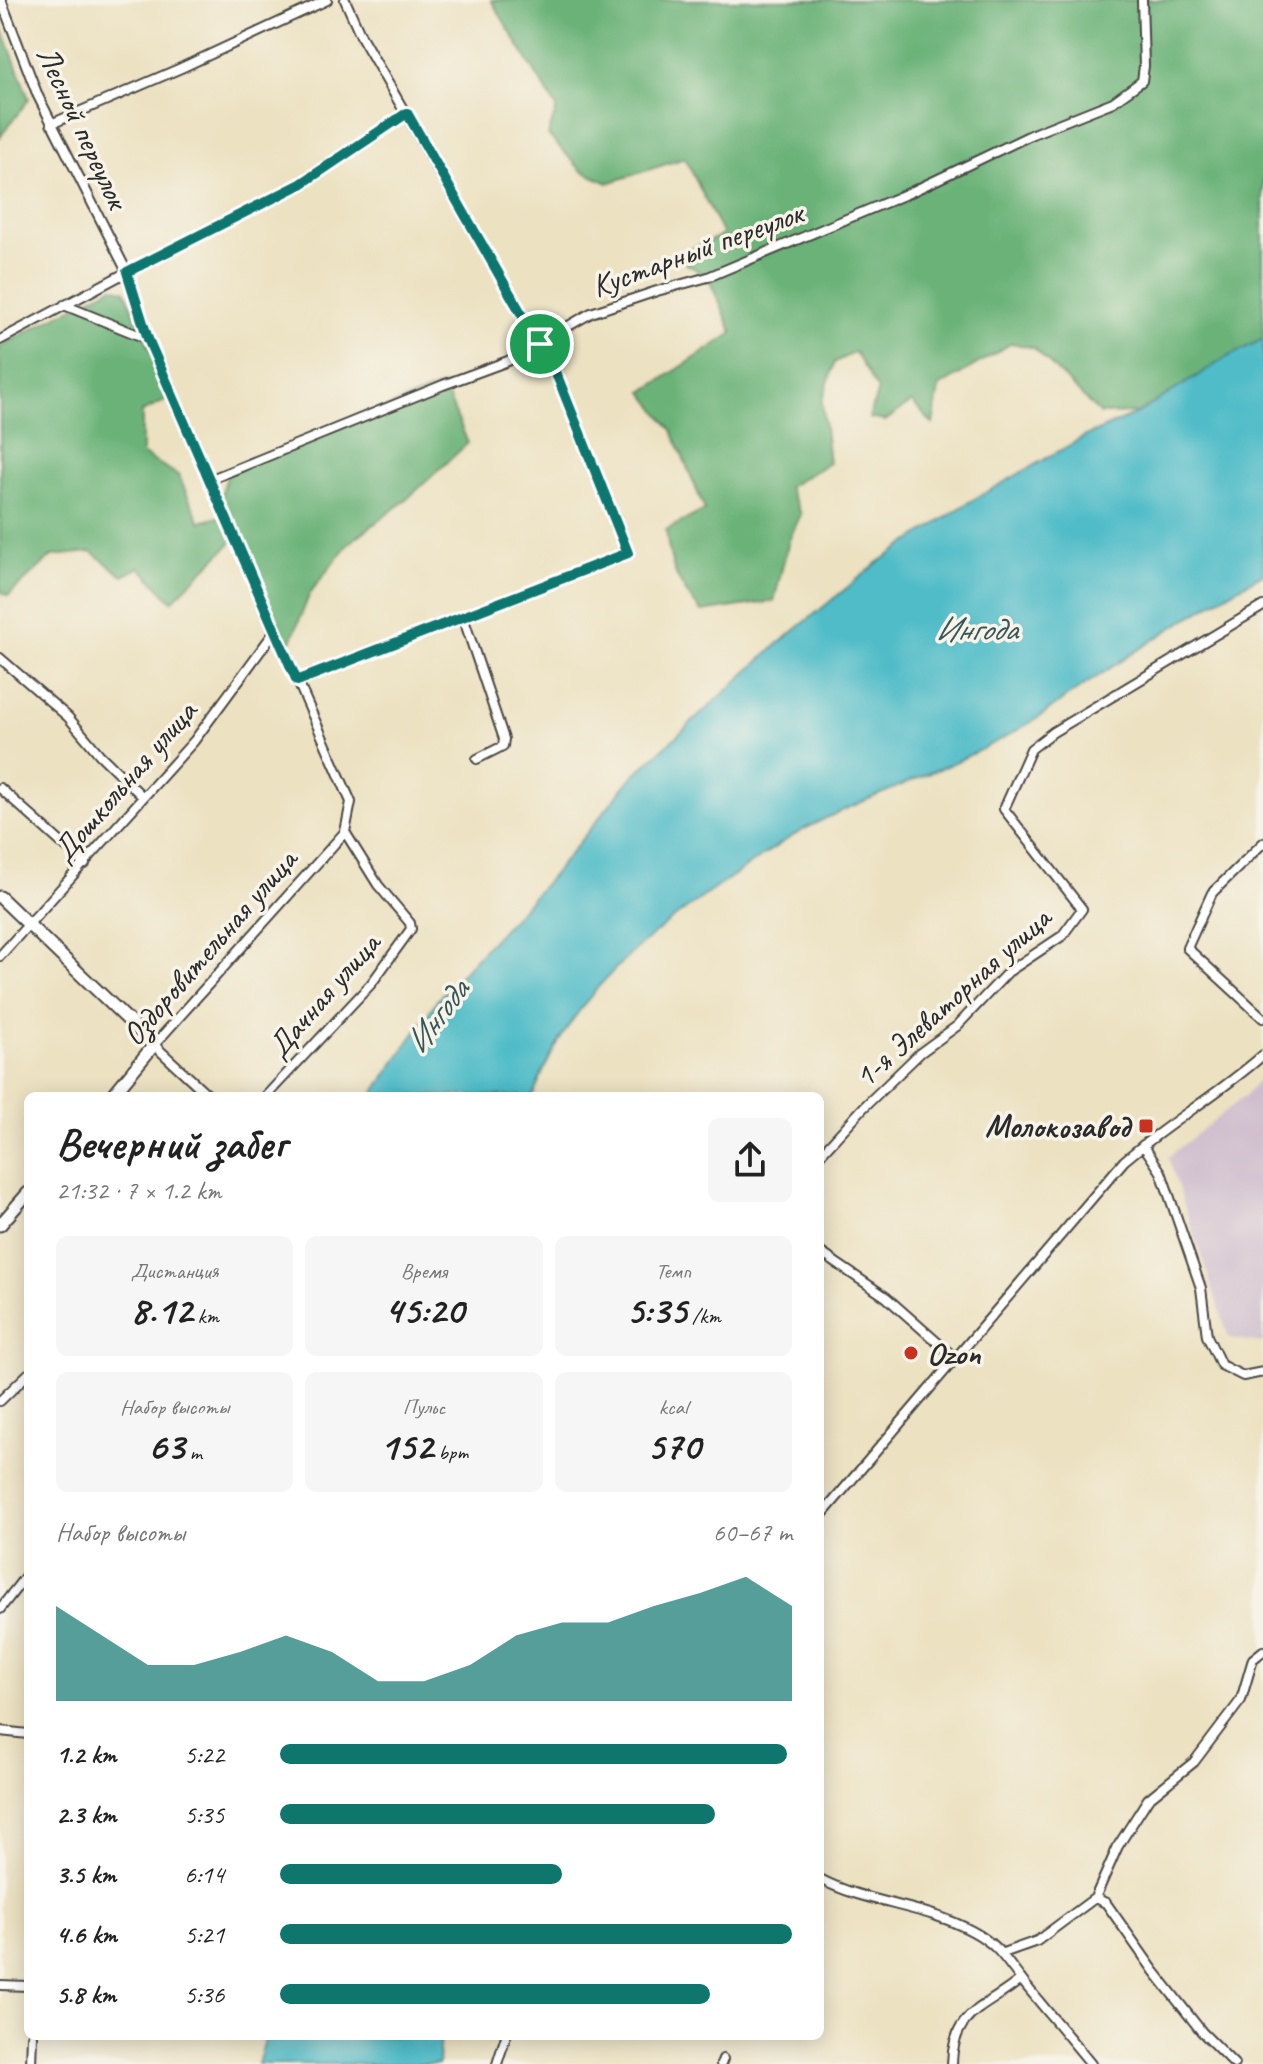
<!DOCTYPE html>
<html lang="ru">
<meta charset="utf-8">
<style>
:root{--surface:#fff;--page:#f6f6f6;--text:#222;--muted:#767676;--accent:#0f766e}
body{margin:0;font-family:Caveat,sans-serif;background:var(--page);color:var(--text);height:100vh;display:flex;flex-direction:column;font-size:30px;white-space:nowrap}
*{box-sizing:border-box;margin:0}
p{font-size:26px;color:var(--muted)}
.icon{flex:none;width:44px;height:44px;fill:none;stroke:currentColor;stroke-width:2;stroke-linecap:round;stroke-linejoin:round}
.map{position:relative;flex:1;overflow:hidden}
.drawer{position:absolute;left:24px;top:1092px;width:800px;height:948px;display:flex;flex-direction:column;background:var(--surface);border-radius:12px;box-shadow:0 4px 20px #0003}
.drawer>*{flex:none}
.pin{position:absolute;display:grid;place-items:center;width:68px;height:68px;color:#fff;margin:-34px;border:4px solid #fff;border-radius:50%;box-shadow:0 2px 8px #0007}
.round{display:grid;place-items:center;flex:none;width:84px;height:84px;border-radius:12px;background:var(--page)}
.overview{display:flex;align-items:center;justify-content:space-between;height:136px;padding:0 32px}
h1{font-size:44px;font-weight:600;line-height:60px}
.metrics{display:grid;grid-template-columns:repeat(3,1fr);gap:12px;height:136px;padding:8px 32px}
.metrics div{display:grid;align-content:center;border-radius:12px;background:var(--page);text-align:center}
.metrics b{font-size:40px;font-weight:600}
.metrics small{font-size:22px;font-weight:400}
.metrics p{font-size:22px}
.chart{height:224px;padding:16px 32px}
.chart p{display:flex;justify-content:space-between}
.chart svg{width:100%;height:144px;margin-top:8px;fill:var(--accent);opacity:.7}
ul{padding:0 32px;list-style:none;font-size:26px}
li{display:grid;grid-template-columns:128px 96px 1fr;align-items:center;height:60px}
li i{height:20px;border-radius:10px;background:var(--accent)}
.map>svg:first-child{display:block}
.industrial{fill:#cfbdce}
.forest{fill:#6bb278;stroke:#4b6e52;stroke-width:2}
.water{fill:#4fbcc8;stroke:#3d747a;stroke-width:2}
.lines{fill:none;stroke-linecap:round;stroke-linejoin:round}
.street-casing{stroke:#484642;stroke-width:12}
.secondary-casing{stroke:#484642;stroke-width:15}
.street{stroke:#fff;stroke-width:8}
.secondary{stroke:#fff;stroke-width:11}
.route-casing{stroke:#fff;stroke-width:16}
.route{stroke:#0f766e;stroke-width:10}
.poi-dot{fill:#c8321e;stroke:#f7f3e8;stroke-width:3}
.labels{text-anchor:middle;stroke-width:7;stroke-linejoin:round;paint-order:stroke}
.street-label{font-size:32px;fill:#2b2b2b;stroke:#f7f3e8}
.poi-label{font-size:32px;font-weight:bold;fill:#2b2b2b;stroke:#f7f3e8;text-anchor:end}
.water-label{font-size:34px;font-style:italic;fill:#36565a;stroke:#f7f3e8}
</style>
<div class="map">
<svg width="1263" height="2064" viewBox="0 0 1263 2064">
<rect width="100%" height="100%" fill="#f7f3e8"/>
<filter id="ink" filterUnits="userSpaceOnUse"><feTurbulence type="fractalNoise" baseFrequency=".0125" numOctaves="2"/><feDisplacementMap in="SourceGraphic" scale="16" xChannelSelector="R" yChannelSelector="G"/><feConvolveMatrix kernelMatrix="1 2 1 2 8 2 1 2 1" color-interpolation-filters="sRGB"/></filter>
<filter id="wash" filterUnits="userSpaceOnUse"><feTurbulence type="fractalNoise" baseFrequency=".006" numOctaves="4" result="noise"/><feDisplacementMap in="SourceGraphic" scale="32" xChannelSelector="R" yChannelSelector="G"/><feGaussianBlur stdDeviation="1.8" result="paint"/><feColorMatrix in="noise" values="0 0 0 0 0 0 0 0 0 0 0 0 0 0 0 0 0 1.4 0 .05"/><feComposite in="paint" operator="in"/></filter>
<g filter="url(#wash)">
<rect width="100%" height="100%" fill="#ece1c1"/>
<path class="industrial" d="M1263 1074V1343L1229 1338 1168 1157 1246 1095Z"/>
<path class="forest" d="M491 0H1263V339L1229 356 1138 413 1100 414 1034 348 1012 343 939 387 933 424 912 402 885 421 869 418 878 390 855 352 835 362 822 401 829 463 788 487 801 514 789 540 774 601 702 612C677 584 670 567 666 530L705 510 672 430 643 392 733 333 708 277 674 256 723 235 685 158 608 183 582 171 548 135 557 108Z
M0 22 29 99 0 137Z
M112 287 125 290 171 398 142 412V454L178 475 200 522 222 516 233 541 172 601 140 567 123 576 92 552 52 556 8 596 0 591V346Z
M443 385 468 443 406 500 349 543 310 593 286 654 219 502 228 473Z"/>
<path class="water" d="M1263 339V574C1202 607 1141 648 1083 686 1064 698 1047 713 1028 724 962 764 889 788 820 821 789 836 761 857 733 876 645 936 571 993 533 1096H372L438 999 552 876 633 776 778 644 876 564 969 502 1086 436 1138 413 1229 356Z
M266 2036H440L438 2064H258Z"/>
</g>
<g filter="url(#ink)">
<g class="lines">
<g class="street-casing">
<path id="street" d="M1 0 38 96 127 272 148 339 171 394 351 802 345 832 378 885 410 923 411 929 371 984 266 1096
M51 124 181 68 327 0
M64 305 148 339
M0 340 127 272 301 184 407 113
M209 480 443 385 508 361 591 313 657 291 708 277 911 192 1035 133 1113 102 1142 81 1144 66 1142 0
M463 617 504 739 503 746 477 759
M0 658 68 717 100 755 143 797
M297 681 628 553 558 378 362 38 345 0
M0 788 85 864
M1263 843 1212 893 1187 948 1263 1018
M0 956 194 741 275 631
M209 1096 154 1045 345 832
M1143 1145 1161 1172 1201 1288 1207 1336 1221 1365 1243 1376 1263 1372
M820 1155 864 1107 920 1053 957 1026 1008 972 1062 936 1082 909 1004 809 1031 749 1053 732 1263 606
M820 1252 886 1297 955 1358
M0 1401 28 1374
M820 1517 1124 1161C1168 1123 1219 1094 1263 1055
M0 1609 28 1573
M0 1731 28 1734
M820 1879C867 1904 925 1905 972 1931 1000 1946 1005 1960 1024 1983 1046 2010 1069 2037 1091 2064
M1095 1898 1118 1846 1148 1799 1194 1762 1241 1700 1253 1659 1263 1651
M1003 1953 1037 1941 1095 1898 1106 1903 1154 1971 1202 2032 1234 2064
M0 1985 28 1986
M31 2064 32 2036
M497 2064 506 2036
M721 2064 723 2059
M952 2064C953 2010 986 2009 1021 1979"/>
</g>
<g class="secondary-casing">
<path id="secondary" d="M0 897 154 1045 112 1096
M0 1225 28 1193"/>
</g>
<use href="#street" class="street"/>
<use href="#secondary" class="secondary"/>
</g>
</g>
<g class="lines" filter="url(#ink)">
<g class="route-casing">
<path id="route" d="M407 113 558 378 628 553 297 681 148 339 127 272 301 184Z"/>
</g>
<use href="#route" class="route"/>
</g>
<g class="poi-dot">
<rect x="1138" y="1118" width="16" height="16" rx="4"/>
<circle cx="911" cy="1353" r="8"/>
</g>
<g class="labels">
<g class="street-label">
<text transform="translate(83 127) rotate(65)" y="11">Лесной переулок</text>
<text transform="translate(697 249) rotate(-20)" y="11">Кустарный переулок</text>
<text transform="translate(124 781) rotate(-49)" y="11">Дошкольная улица</text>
<text transform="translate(209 947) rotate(-49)" y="11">Оздоровительная улица</text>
<text transform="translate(323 995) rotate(-49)" y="11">Дачная улица</text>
<text transform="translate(952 997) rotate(-42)" y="11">1-я Элеваторная улица</text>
</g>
<g class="poi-label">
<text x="1130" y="1137">Молокозавод</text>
<text x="927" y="1364" text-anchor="start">Ozon</text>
</g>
<g class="water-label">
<text x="976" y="640">Ингода</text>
<text transform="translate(436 1016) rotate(-53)" y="12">Ингода</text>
</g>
</g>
</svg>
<div class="pin" style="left:540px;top:344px;background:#1e9e55"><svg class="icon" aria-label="arrive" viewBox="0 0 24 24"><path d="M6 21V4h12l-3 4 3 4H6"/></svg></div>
<section class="drawer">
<div class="overview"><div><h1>Вечерний забег</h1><p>21:32 · 7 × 1.2 km</p></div><a class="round"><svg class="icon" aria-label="share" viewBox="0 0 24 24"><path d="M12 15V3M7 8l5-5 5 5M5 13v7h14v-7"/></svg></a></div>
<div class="metrics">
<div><p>Дистанция</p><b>8.12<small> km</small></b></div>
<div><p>Время</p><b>45:20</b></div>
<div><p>Темп</p><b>5:35<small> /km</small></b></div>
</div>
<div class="metrics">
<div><p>Набор высоты</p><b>63<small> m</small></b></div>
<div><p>Пульс</p><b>152<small> bpm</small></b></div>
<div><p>kcal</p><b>570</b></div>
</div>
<div class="chart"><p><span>Набор высоты</span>60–67 m</p>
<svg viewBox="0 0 160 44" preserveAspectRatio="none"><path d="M0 44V15L10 24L20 33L30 33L40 29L50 24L60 29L70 38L80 38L90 33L100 24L110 20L120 20L130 15L140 11L150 6L160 15V44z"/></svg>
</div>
<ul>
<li><b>1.2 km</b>5:22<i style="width:99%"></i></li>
<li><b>2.3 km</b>5:35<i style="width:85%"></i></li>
<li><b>3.5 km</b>6:14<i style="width:55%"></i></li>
<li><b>4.6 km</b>5:21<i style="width:100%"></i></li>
<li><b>5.8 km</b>5:36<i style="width:84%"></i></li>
</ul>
</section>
</div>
